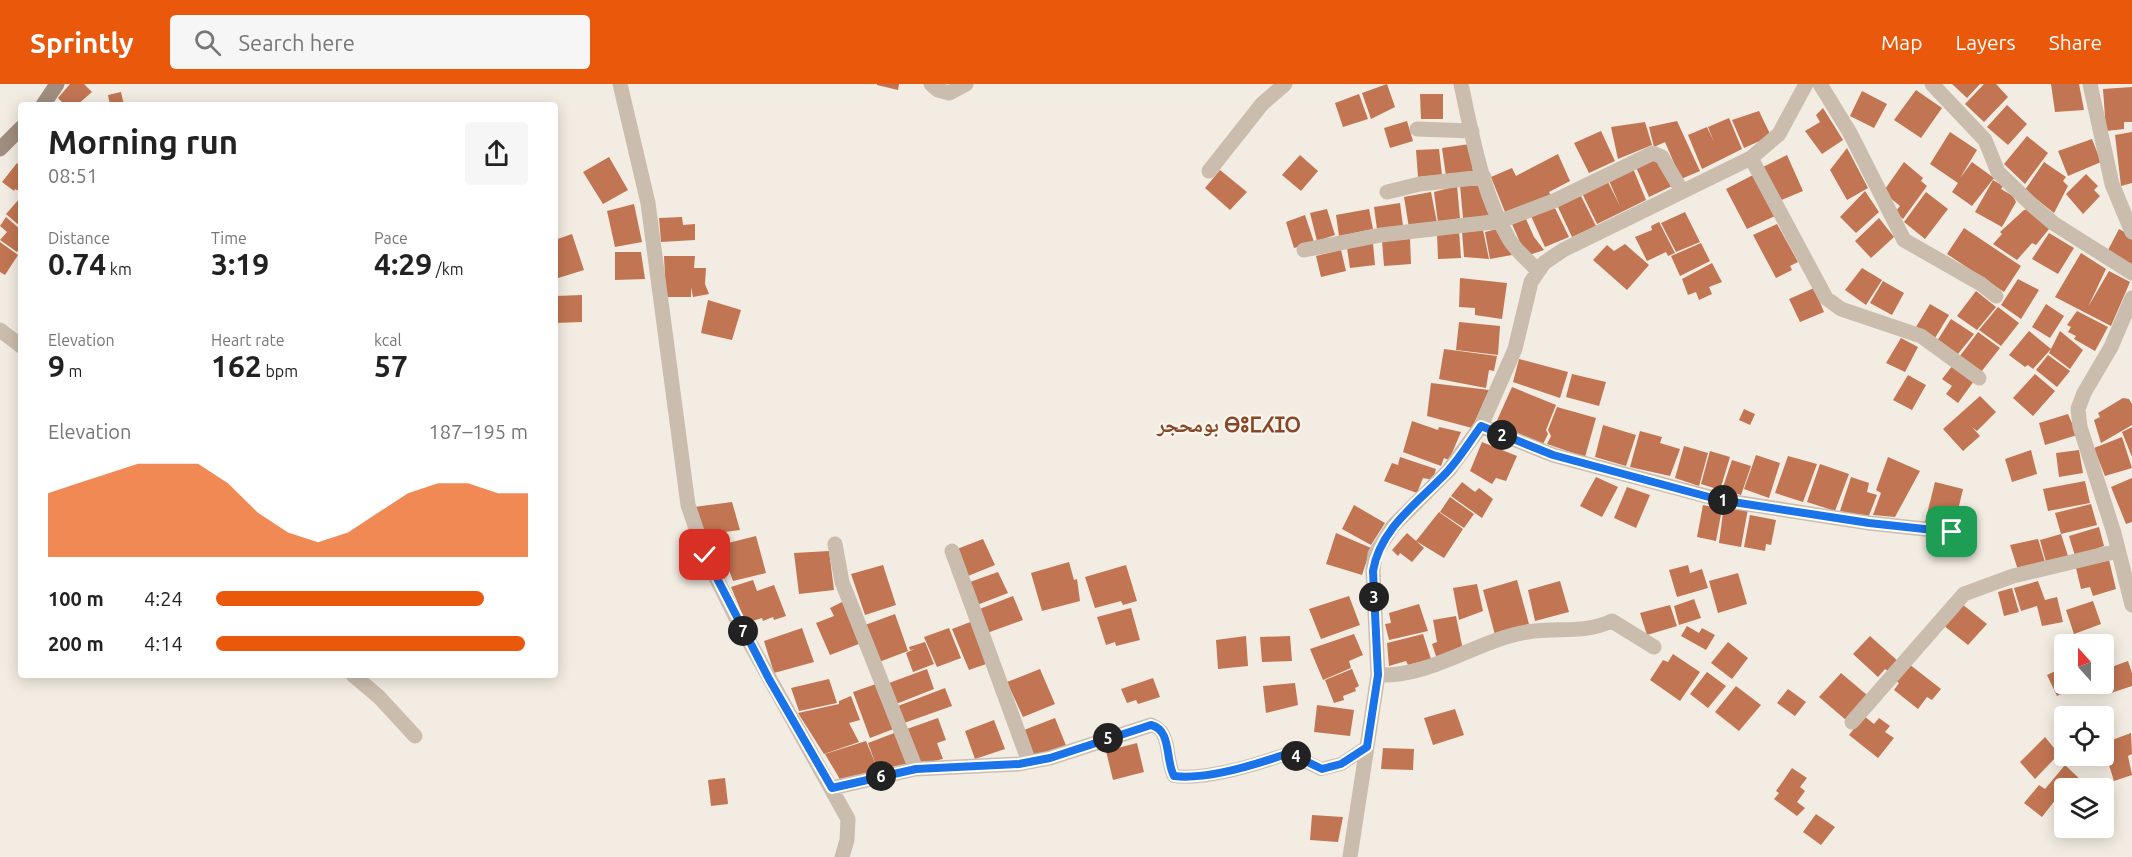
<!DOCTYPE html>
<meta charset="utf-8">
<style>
:root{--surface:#fff;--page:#f6f6f6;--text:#222;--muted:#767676;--accent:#ea580c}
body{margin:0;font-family:Ubuntu,"Noto Naskh Arabic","Noto Sans Tifinagh",sans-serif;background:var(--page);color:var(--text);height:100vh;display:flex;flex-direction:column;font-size:22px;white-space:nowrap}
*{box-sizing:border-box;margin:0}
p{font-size:20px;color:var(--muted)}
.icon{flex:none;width:33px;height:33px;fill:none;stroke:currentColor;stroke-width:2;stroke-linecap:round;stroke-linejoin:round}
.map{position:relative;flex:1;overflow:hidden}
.panel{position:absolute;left:18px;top:18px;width:540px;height:576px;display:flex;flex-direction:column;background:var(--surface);border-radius:6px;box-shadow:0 3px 15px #0003}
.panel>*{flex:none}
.needle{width:39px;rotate:339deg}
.buttons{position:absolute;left:2054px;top:550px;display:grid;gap:12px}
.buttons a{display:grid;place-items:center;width:60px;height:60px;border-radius:6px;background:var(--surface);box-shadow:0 3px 15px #0003;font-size:30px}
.pin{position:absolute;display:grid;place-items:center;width:51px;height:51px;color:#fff;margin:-26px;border-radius:12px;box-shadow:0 3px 9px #0006}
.km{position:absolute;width:30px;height:30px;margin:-15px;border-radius:50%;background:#222;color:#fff;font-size:16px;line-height:30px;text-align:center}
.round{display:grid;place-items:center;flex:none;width:63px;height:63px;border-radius:6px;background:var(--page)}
.summary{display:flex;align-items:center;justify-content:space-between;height:102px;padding:0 30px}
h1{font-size:33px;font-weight:700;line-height:45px}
.stats{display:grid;grid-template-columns:repeat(3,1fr);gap:9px;height:102px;padding:6px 30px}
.stats div{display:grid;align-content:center}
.stats b{font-size:30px;font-weight:700}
.stats small{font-size:16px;font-weight:400}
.stats p{font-size:16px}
.chart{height:168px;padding:12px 30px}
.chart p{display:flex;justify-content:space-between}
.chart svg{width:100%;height:108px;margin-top:6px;fill:var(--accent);opacity:.7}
ul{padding:0 30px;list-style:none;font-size:20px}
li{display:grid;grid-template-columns:96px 72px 1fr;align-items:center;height:45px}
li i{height:15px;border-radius:8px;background:var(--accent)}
header{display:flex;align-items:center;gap:36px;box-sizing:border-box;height:84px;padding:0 30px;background:var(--accent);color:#fff}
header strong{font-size:28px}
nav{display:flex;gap:33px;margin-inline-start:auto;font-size:21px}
.search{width:420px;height:54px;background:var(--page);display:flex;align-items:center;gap:15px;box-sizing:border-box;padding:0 21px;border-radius:6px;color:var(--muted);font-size:22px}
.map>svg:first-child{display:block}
.building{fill:#c17552}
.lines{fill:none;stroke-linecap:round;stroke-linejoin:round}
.pedestrian{stroke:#cbbdae;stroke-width:14}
.minor{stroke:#cbbdae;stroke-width:15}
.secondary{stroke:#9f8d7f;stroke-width:15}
.route-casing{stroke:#fff;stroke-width:12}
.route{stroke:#1a73e8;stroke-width:8}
.labels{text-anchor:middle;stroke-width:4.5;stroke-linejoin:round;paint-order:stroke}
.quarter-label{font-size:21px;font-weight:bold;fill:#864628;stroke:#faf6ee}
</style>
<header>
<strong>Sprintly</strong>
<div class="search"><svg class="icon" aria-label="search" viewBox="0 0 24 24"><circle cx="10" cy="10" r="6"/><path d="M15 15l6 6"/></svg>Search here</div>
<nav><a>Map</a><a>Layers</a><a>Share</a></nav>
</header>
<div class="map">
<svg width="2132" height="773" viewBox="0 0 2132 773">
<rect width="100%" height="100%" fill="#f3ece2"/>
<path class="building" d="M70 0H84L92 8 77 21H65L58 14Z
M877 0H899L898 6 877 1Z
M1387 0 1395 23 1371 35 1362 9Z
M1952 0H1980L1967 14Z
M1984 0H1996L2008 13 1984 38 1965 20Z
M2051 0H2079L2084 26 2055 28Z
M2132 3V38H2124V45L2106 47 2103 5Z
M1916 6 1942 24 1921 54 1894 36Z
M1862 7 1887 20 1874 44 1850 32Z
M121 8 124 21H110L108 11Z
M1359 10 1368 35 1343 43 1335 19Z
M1420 10H1443V35H1421Z
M2007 21 2027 40 2008 61 1987 43Z
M1823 24 1843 56 1822 70 1805 47 1820 38 1816 31Z
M1759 27 1771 52 1744 64 1732 36Z
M1729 34 1742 65 1702 85 1688 51 1707 43 1714 58 1708 43Z
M1407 37 1413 57 1390 64 1384 44Z
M1677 37 1700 87 1681 95 1665 58 1654 63 1649 43Z
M1645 38 1652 61 1618 75 1611 43Z
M1601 47 1615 77 1589 89 1574 59Z
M1950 48 1977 66 1960 94 1972 78 1994 94 1972 122 1952 108 1958 99 1930 80Z
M2132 48V99L2121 102 2115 51Z
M2027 52 2048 69 2025 100 2004 80Z
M2092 55 2101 78 2068 92 2058 67Z
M1470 60 1473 88 1446 92 1442 64Z
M1847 64 1868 104 1847 116 1830 86Z
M1439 65 1442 91 1418 93 1416 66Z
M1558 70 1570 97 1549 108 1552 114 1507 133 1491 93 1512 84 1516 92Z
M1300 71 1318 87 1301 107 1282 91Z
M1787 71 1803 107 1779 117 1761 84Z
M1656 72 1672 102 1649 113 1635 81Z
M609 73 628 106 603 120 583 88Z
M1904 78 1923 94 1921 97 1927 102 1903 135 1895 128 1900 122 1883 108Z
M2044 78 2066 93 2063 97 2068 102 2054 129 2025 106Z
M17 79 21 82V108L15 105 14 107 2 98Z
M1632 82 1646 116 1597 140 1581 107 1606 94 1620 122 1607 92Z
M1220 86 1247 108 1230 126 1205 104Z
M2086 90 2098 102 2094 106 2100 112 2083 130 2066 110Z
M1753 91 1775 132 1747 145 1726 105Z
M1993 96 2003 102 2001 105 2013 112 2016 118 2002 143 1975 128Z
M1479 100 1493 132 1463 134 1460 101Z
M1457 102 1460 134 1438 139 1434 108Z
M1865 107 1879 128 1856 149 1840 133Z
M1431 108 1437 139 1409 144 1404 113Z
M1926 108 1948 125 1925 155 1904 138Z
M1581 112 1596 142 1572 153 1557 121Z
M21 113V143L6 130Z
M1400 119 1403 142 1377 145 1374 123Z
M634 120 642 158 615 163 607 127Z
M1555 124 1569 153 1545 163 1531 132Z
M1327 125 1335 151 1317 157 1310 129Z
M1369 125 1373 145 1339 152 1336 131Z
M2029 125 2049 145 2036 161 2032 159 2017 176 1993 160 2002 150 2000 148 2024 126Z
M1685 128 1700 158 1676 168 1661 139Z
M1305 131 1314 158 1294 164 1286 138Z
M6 133 21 146V162L17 168 0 156 7 148 0 142Z
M682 133 683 141 695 140V156L661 158 659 134Z
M1879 134 1894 153 1871 174 1855 157Z
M1526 135 1534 153 1544 166 1526 172 1512 140Z
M1659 138 1675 169 1668 172 1666 168 1647 177 1635 153 1652 146 1651 142Z
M1777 140 1798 178 1790 182 1792 186 1776 194 1753 151Z
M1501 144 1512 171 1490 175 1485 148Z
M1964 144 2021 182 2004 208 1947 170Z
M2119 145 2132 152V180L2107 168Z
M1483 146 1489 175 1464 173 1462 147Z
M1459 147 1461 174 1438 175 1437 149Z
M2049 149 2074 164 2058 190 2032 175Z
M572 150 584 186 555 195V156Z
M1410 154 1411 180 1384 182 1382 156Z
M0 158 18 171 5 191 0 188Z
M1373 159 1375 181 1350 184 1347 164Z
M1701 159 1710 177 1680 192 1671 172Z
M1625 160 1649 181 1627 206 1593 176 1607 161 1614 167Z
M1341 166 1346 187 1321 193 1316 172Z
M615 168H641L645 195 615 196Z
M2081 169 2106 185 2088 223 2109 187 2130 198 2111 242 2055 213Z
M664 172H695L694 184H706L705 200 709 210 693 213 691 203V213H666Z
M1712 179 1722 198 1709 203 1712 210 1699 216 1696 208 1688 211 1682 195Z
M1862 184 1882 196 1866 221 1845 206Z
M1460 194 1507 199 1502 235 1475 231V224L1459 223Z
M2018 195 2039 206 2021 235 2001 221Z
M1883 197 1904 209 1892 231 1870 219Z
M1814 204 1824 228 1800 238 1789 215Z
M1976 207 1996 223 1977 246 1957 232Z
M582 211V238L555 239V212Z
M708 216 741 226 732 256 701 249Z
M1930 220 1949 231 1935 254 1916 243Z
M2046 220 2064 232 2050 254 2032 243Z
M1998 223 2019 239 2001 262 1979 246Z
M2077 227 2108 243 2095 267 2074 255 2076 252 2068 248 2071 243 2067 241Z
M1951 235 1974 250 1958 270 1937 257Z
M1459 238 1500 242 1498 271 1456 266Z
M2029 247 2051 265 2033 285 2028 281 2025 283 2009 271Z
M2060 247 2083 266 2070 285 2049 269Z
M1978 248 2000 264 1981 288 1960 272Z
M1901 254 1918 263 1905 288 1886 279Z
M1444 265 1497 272 1494 287 1489 286 1486 304 1439 295Z
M2048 271 2070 287 2057 303 2036 286Z
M1519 275 1568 288 1560 314 1513 298Z
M1953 281 1974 297 1958 319 1946 310 1952 302 1942 295Z
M1572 290 1606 298 1599 322 1566 313Z
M2035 290 2055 307 2033 332 2013 314Z
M1908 291 1926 301 1912 326 1893 316Z
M1431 299 1489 306 1472 344 1427 332Z
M1512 303 1556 321 1546 346 1548 350 1543 360 1495 341Z
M1980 312 1996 328 1977 347 1972 343 1980 352 1963 367 1943 345Z
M2123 314 2129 315 2132 320V341L2101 359 2094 336 2100 333 2098 329Z
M1557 323 1596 334 1585 373 1547 360 1551 352 1548 346Z
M1744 325 1755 330 1750 341 1739 336Z
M2068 330 2077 351 2045 361 2039 339Z
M1412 337 1438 346 1439 343 1461 348 1449 376 1444 374 1441 382 1403 368Z
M1603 341 1636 351 1626 382 1595 373Z
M2132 343V373L2122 348Z
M1640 347 1662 353 1660 359 1680 365 1670 392 1630 383Z
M2122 353 2132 384 2105 392 2094 364Z
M1482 358 1517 372 1506 397 1496 394 1492 400 1470 387Z
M1684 362 1708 369 1699 402 1675 394Z
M2031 366 2037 390 2012 398 2005 375Z
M2079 366 2083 389 2059 393 2056 369Z
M1710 367 1730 373 1720 406 1701 400Z
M1756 371 1780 379 1769 414 1744 405Z
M1788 372 1817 380 1803 418 1775 409Z
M1400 373 1436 385 1433 396 1423 394 1417 409 1384 397 1392 379 1398 381Z
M1888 373 1920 387 1895 433 1873 431 1881 409 1876 406Z
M1732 376 1751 382 1741 411 1722 406Z
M1820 380 1849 390 1835 427 1807 418Z
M1596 393 1618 403 1602 433 1580 422Z
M1851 393 1869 399 1867 408 1877 411 1868 434 1840 427Z
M2132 394V438L2126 440 2111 403Z
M2085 397 2090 419 2048 427 2043 405Z
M1462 398 1475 408 1479 404 1493 415 1482 434 1451 412Z
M1935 398 1963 405 1954 443 1925 438Z
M1627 403 1650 411 1636 444 1614 434Z
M1450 413 1474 430 1464 444 1440 428Z
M732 418 740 446 704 451 694 423Z
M2091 420 2097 441 2061 450 2068 472 2046 478 2040 456 2061 450 2055 429Z
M1354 421 1385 439 1371 461 1342 445Z
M1703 421 1722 425 1716 457 1697 453Z
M1724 421 1748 425 1741 463 1719 459Z
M1439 428 1463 445 1444 474 1416 457Z
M1750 431 1776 436 1771 461 1766 460 1765 467 1744 463Z
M2099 443 2104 462 2075 472 2069 452Z
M1336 449 1371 464 1362 491 1326 480Z
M1407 449 1424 464 1412 478 1400 469 1398 472 1392 466Z
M756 452 766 489 733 497 720 461Z
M983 455 995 481 968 492 957 465Z
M2038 455 2045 478 2018 486 2010 461Z
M829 467 834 506 799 510 794 469Z
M2109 476 2116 505 2093 512 2090 503 2081 505 2076 484Z
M1069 478 1074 496 1077 495 1080 517 1042 527 1031 489Z
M883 481 896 521 865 531 851 490Z
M1126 481 1137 517 1123 521 1121 517 1095 524 1085 493Z
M1688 481 1690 489 1702 485 1708 504 1677 513 1669 486Z
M998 488 1008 509 977 521 967 499Z
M1738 489 1747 520 1718 529 1709 497Z
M753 496 757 507 774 501 786 532 774 536 773 533 763 537 762 534 746 539 731 503Z
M1517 496 1529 540 1495 551 1483 506Z
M1560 497 1569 528 1535 537 1528 506Z
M2038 497 2045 516 2057 513 2063 538 2042 542 2037 522 2021 527 2014 504Z
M1477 500 1483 527 1459 536 1453 504Z
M2012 504 2019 528 2004 532 1998 508Z
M1013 512 1023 536 987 549 977 526Z
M1349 512 1360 541 1321 555 1309 525Z
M1694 515 1701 534 1679 541 1674 522Z
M846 516 864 558 830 571 816 539 834 532 830 524Z
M2093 517 2101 540 2074 550 2066 526Z
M1419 520 1428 547 1389 556 1385 540 1391 539 1389 529Z
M1962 520 1987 540 1968 561 1943 541Z
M1670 521 1677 542 1647 551 1640 529Z
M1131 524 1140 556 1116 562 1115 558 1106 561 1097 533Z
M895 530 908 567 879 578 865 541Z
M1456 532 1463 566 1437 575 1432 560 1437 558 1433 536Z
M973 537 989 579 969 586 952 545Z
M1687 542 1699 549 1702 544 1715 551 1706 566 1681 552Z
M802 544 814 578 774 589 764 557Z
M949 544 961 574 937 583 924 553Z
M1354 550 1363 571 1349 577 1351 584 1323 596 1310 565Z
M1423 550 1431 575 1408 581 1406 577 1389 582 1387 559Z
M1246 552 1248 582 1218 585 1216 556Z
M1290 552 1292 577 1262 578 1260 553Z
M1870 552 1899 578 1891 589 1885 585 1878 593 1853 570Z
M925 558 934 580 913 588 906 569 914 565 910 566 909 563Z
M1728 558 1748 574 1732 595 1711 579Z
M1673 570 1700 588 1680 617 1650 596 1663 576 1668 578Z
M2128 577 2132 589V602L2108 610 2103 596V586Z
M1909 580 1941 605 1932 616 1927 613 1918 625 1894 606 1899 599 1896 597Z
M2064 583V600H2080L2057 612 2047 591Z
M927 585 934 605 896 620 889 599Z
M1040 585 1055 620 1023 633 1007 598Z
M1352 585 1359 602 1355 604 1356 607 1343 612 1344 616 1334 619 1325 596Z
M1707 588 1726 602 1708 624 1690 610Z
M1841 589 1867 611 1846 636 1819 613Z
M1153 594 1160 613 1138 620 1136 616 1127 619 1121 605Z
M829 595 837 619 799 627 791 604Z
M879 599 896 644 870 654 853 608Z
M1295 599 1298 621 1266 629 1263 602Z
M1736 602 1761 621 1739 647 1715 628Z
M945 604 952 622 904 639 898 622Z
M1788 605 1806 618 1795 632 1777 619Z
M851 612 860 636 849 639 859 658 824 670 798 629 839 620V617Z
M1317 621 1354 626 1350 652 1314 648Z
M2094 622 2097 633H2067L2066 630Z
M1455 625 1464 651 1433 661 1424 634Z
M1864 632 1874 640 1879 634 1890 642 1885 648 1894 654 1878 674 1849 651Z
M938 634 946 656 937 659 943 675 920 680 907 645Z
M1055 634 1067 664 1034 674 1024 646Z
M994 636 1005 665 975 675 965 647Z
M897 648 910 679 841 697 825 670 866 657 876 681 868 659Z
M2109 648 2112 656 2131 649 2132 670 2128 672 2132 691 2114 697 2103 662V650Z
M2045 653 2059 670 2035 695 2020 678Z
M1137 659 1144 688 1113 696 1106 667Z
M1383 664 1414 665 1413 686 1381 685Z
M2065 681 2082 697 2075 705H2064V718L2062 720 2056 715 2042 733 2024 719 2039 701 2045 705Z
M1792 684 1807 694 1800 703 1805 707 1797 718 1805 724 1797 732 1774 715 1779 709 1776 707Z
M725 694 728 720 711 722 708 696Z
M1816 730 1835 743 1821 761 1803 748Z
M1312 731 1343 733 1338 758 1310 756Z"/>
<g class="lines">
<path class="pedestrian" d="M1151 641C1172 646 1165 676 1174 692 1206 696 1258 680 1289 669L1321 685 1341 680 1367 663"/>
<path class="minor" d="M620 0 648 119 688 421 705 471 737 536 848 735 847 756 842 773
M931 0 938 6 949 9 966 0
M1461 0C1472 51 1482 110 1509 155 1516 167 1528 176 1537 186
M1820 0 1850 49 1904 156 1981 200 1996 212
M1932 0 1985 56 1998 88 2033 122 2053 139 2132 189
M2090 0 2112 100 2132 148
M1417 45 1472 47
M1751 74 1826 214 1841 225 1921 252 1979 294
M1209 87 1262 20 1285 0
M1387 108 1420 100 1484 93
M1304 166 1381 151 1501 137 1556 116 1653 69 1662 73 1682 107
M2132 214 2111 263 2084 309 2078 325 2080 343 2114 449 2132 521
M0 246 21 262
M1481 342 1553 371 1721 416 1869 439 1952 448
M835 460 842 498 916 685
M952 467 1029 678
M353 591 379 613 415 652
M1378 591C1432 593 1475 557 1527 548 1558 543 1583 550 1612 537L1654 563
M1852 638 1964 510 2013 492 2118 467
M832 704 915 685 1019 680 1050 674 1151 641
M1350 773 1378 591 1373 487 1375 470 1393 442 1449 386 1481 342 1515 265 1531 198 1544 179 1563 166 1751 74 1779 50 1806 0"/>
<path class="secondary" d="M43 21 57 0
M0 65 21 44"/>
</g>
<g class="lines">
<g class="route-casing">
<path id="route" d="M705 471 769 595 832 704 916 685 1019 680 1050 674 1151 641C1172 646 1165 676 1174 692 1206 696 1258 680 1289 669L1322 685 1341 680 1367 663 1378 591 1373 487C1380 444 1419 418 1447 388 1460 374 1470 357 1481 342L1553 371 1720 416 1869 439 1952 448"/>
</g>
<use href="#route" class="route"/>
</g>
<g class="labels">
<g class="quarter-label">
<text x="1229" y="348">بومحجر ⴱⵓⵎⵃⵊⵔ</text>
</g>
</g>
</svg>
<div class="buttons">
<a><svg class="needle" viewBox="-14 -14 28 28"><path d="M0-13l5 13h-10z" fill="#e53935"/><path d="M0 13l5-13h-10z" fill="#767676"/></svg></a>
<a><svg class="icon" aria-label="locate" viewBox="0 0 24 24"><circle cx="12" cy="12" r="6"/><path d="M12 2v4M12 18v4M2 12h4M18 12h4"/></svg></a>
<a><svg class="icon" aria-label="layers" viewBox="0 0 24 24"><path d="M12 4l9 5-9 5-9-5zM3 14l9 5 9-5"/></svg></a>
</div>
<div class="pin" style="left:1952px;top:448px;background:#1e9e55"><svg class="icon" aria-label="arrive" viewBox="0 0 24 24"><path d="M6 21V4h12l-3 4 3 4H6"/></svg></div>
<div class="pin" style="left:705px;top:471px;background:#d93025"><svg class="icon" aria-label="check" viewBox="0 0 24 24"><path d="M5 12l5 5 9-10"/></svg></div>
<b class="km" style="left:1723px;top:416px">1</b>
<b class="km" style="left:1502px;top:351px">2</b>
<b class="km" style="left:1374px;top:513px">3</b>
<b class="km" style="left:1296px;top:672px">4</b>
<b class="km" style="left:1108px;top:654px">5</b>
<b class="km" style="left:881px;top:692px">6</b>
<b class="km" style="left:743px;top:547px">7</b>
<section class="panel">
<div class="summary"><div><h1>Morning run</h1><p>08:51</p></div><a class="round"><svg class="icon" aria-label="share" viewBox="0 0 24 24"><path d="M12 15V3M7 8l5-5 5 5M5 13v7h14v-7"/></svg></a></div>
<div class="stats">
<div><p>Distance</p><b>0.74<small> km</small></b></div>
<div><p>Time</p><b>3:19</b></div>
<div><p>Pace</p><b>4:29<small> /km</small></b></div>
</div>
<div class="stats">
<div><p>Elevation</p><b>9<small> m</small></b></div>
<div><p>Heart rate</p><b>162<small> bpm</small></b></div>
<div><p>kcal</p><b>57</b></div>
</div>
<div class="chart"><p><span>Elevation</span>187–195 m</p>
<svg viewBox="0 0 160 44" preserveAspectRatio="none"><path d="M0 44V18L10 14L20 10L30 6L40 6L50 6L60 14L70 26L80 34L90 38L100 34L110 26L120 18L130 14L140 14L150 18L160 18V44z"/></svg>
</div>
<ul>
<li><b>100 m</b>4:24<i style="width:86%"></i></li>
<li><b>200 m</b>4:14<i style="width:99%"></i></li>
</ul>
</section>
</div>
